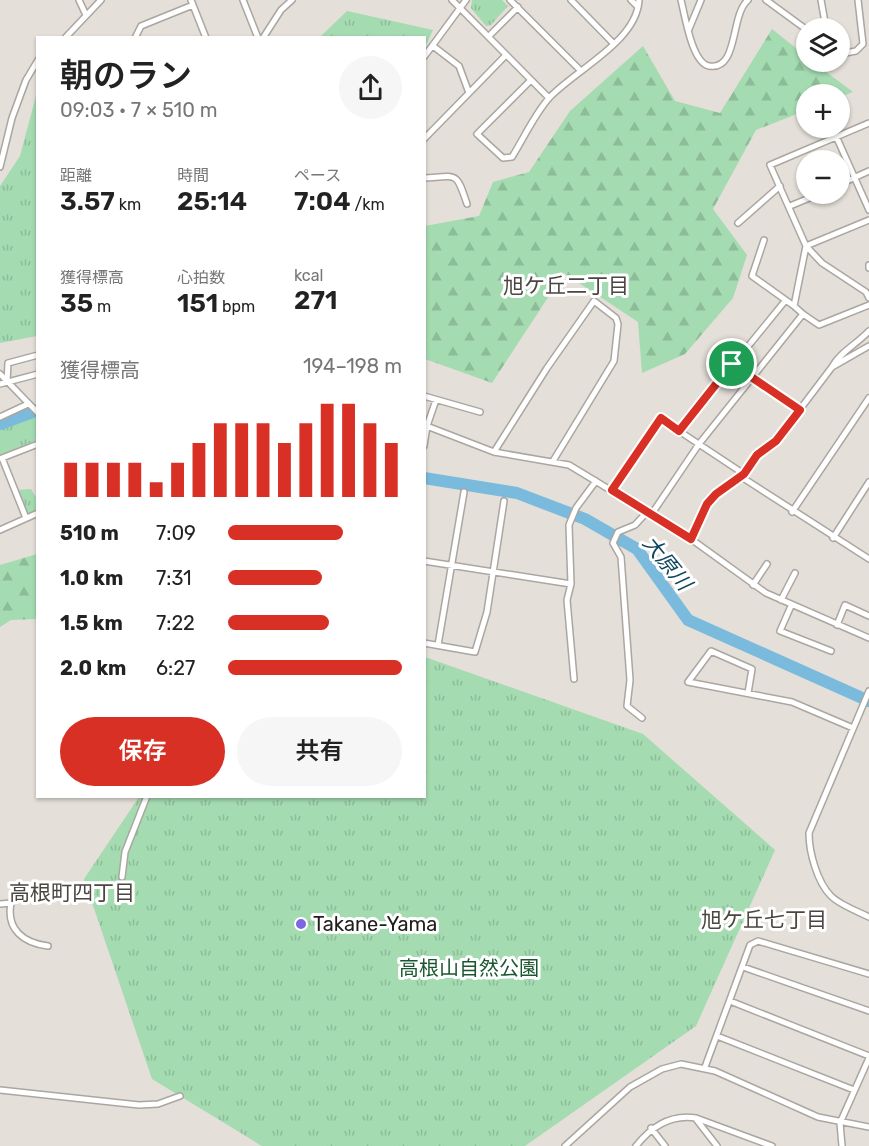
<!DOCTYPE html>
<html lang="ja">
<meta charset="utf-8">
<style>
:root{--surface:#fff;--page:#f6f6f6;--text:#222;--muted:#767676;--accent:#d93025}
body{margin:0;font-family:Rubik,"Noto Sans JP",sans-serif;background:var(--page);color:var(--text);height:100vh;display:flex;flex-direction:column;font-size:22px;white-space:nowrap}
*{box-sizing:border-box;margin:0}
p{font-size:20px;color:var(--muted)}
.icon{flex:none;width:33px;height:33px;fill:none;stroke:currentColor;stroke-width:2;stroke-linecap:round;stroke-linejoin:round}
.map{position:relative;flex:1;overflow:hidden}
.drawer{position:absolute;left:36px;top:36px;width:390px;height:762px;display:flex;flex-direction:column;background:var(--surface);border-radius:0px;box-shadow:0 2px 4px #0004}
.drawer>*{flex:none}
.fabs{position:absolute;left:796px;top:18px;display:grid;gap:12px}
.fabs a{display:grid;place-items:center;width:54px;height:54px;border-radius:50%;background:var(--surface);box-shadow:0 2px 4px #0004;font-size:30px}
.pin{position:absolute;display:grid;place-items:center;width:51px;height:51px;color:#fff;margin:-26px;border:3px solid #fff;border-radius:50%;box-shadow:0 2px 6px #0007}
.round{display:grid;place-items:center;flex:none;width:63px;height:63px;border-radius:32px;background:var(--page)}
.overview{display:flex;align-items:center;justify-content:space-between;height:102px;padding:0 24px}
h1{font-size:33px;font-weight:600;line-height:45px}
.stats{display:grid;grid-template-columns:repeat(3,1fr);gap:9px;height:102px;padding:6px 24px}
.stats div{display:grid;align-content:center}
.stats b{font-size:26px;font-weight:600}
.stats small{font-size:16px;font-weight:400}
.stats p{font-size:16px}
.chart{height:168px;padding:12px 24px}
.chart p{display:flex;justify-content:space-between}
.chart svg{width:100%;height:108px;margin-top:6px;stroke:var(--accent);stroke-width:6}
.button{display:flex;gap:12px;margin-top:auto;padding:12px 24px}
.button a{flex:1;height:69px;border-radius:36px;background:var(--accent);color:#fff;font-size:24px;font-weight:600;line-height:69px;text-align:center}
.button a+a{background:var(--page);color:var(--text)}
ul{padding:0 24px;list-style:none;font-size:20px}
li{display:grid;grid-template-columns:96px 72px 1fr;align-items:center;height:45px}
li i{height:15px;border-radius:8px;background:var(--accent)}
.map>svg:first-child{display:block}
.forest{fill:url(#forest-firs)}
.park{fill:url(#park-tufts)}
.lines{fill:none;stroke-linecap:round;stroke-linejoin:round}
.river{stroke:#7abbdd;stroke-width:12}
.street-casing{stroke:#aba6a0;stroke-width:8}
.street{stroke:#fff;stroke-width:5}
.route-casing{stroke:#fff;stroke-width:12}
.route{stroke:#d93025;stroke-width:8}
.poi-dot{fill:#7b67e2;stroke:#fff;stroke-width:2}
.labels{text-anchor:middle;stroke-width:6;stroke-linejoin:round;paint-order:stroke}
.poi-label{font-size:20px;fill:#1f1d1b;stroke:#fff;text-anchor:start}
.park-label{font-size:20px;fill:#1a562f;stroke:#fff}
.neighbourhood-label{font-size:21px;fill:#4a4641;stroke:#fff}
.water-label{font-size:21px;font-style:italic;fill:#10465d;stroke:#fff}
</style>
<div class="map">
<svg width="869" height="1146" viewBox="0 0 869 1146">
<defs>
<pattern id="forest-firs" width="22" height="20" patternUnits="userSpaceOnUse" patternTransform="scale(1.5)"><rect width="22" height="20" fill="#a4dbb1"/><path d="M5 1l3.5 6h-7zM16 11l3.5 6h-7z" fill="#8dbc98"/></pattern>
<pattern id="park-tufts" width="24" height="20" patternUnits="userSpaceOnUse" patternTransform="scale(1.5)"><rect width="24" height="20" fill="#a4dbb1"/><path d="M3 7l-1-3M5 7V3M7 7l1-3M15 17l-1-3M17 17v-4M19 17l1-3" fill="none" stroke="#8dbc98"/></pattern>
</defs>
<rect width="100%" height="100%" fill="#e4dfd8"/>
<path class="forest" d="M772 29 807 57V62H813L853 92 840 97V94H807V110L756 130 713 209 747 255 733 298 685 354 642 373 638 322 564 273 492 383 425 359V226L479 216 493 182 529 172 570 111 643 46 675 101 720 113Z
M37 554V619L11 620 0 627V565Z"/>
<path class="park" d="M472 0H502L508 6 491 25 486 26 471 8Z
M347 11 433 30 425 47 424 38 320 37Z
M37 92V336L0 343V186L20 156Z
M35 414 37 417V440L0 455V430Z
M31 489 37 499V510L27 514 17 490Z
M425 657 643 734 775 850 696 1026 525 1146H262L152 1079 84 879 139 797 424 796Z"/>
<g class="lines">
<path class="river" d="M0 424 38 410
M424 478 517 493 585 519 637 549 688 620 869 701"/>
<g class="street-casing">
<path id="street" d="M79 0 85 13
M191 0 206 38
M243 0 258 38
M452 0 549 98
M510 0 581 71
M571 0 613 43
M631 0 638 7
M681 0C685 16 692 63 709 66 739 71 730 15 748 0
M766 0 807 30
M821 0 826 28
M689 29 701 0
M489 36 518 7
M65 38 101 0
M135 38 141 26 193 5
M263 38 281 10 292 0
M840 54 856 51 863 44 858 0
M424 57 466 0
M530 81 477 134 503 158 512 157C524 138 535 113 550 97 577 69 637 41 639 0
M469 93 506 55
M836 136 869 210
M424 139 469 93 459 66 433 46
M0 167 12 118 26 80 38 60
M424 178C458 176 456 171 467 204
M840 184 869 171
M790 206 819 194
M869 220 806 246 822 263 866 292 869 298
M738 223 780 186
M764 240 752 276 794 306
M869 265V268
M803 314 819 325 869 305
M732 364 799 410
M832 367C840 352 857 344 869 331
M0 374 38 413
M7 382 8 363 38 355
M0 384 38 374
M424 396 480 412
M0 417 28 404
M424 425 494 452 569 465 691 539 766 593 869 638
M679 431 785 301
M424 446 427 426 436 400
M494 452 547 368 594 301 616 318 618 324 614 361 553 461
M740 476 869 559
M612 490 661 419 744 474
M792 512 869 398
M651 515 699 444 803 314 794 306 806 246 770 165 869 123
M26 518 2 458 38 444
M0 530 38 513
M833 538 869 482
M691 539 707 504 716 494 744 474 757 455 776 441 832 367 869 346
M424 561 571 584 569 525 576 508 596 481
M571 584 567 600 574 679
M753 585 767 564
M781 600 795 573
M791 606 780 631 831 651
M837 625 845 605 869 616
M424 643 475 652 487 612 504 501
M438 645 464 492
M869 691 809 833C809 852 817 882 831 896 840 905 857 911 869 917
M748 693 752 669 711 651 688 682 792 702 853 728
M642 718 627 706 630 680 621 557 613 543 618 532 635 525 647 512
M122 877 125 852 147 796
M0 904 11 903C6 929 23 943 48 946
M743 967 869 1011
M730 1001 869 1056
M717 1036 854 1090
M705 1067 750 945 758 941 869 974
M0 1090 139 1105 158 1104 180 1096
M696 1119 717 1146
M651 1128 665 1146
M565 1146 630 1087 662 1069 681 1064 715 1071 818 1117 869 1127
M636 1146C651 1127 671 1114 696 1118L772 1146
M842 1146 840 1123 869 1058"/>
</g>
<use href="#street" class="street"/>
</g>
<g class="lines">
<g class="route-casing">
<path id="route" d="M732 364 800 410 776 441 757 455 744 474 716 494 707 504 691 539 612 490 661 418 679 431Z"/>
</g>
<use href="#route" class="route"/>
</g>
<circle class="poi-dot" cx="301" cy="924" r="6"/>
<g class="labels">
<g class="poi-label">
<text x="313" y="931">Takane-Yama</text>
</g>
<g class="park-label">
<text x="469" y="975">高根山自然公園</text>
</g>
<g class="neighbourhood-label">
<text x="566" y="293">旭ケ丘二丁目</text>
<text x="72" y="900">高根町四丁目</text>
<text x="764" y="927">旭ケ丘七丁目</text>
</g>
<g class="water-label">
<text transform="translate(667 563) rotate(51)" y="7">大原川</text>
</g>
</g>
</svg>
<div class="fabs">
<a><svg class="icon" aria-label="layers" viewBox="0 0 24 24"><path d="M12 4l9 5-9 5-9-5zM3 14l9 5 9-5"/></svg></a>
<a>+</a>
<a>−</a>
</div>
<div class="pin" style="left:732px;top:364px;background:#1e9e55"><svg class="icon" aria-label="arrive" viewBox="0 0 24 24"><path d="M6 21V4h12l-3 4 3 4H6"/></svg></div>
<section class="drawer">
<div class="overview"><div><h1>朝のラン</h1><p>09:03 · 7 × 510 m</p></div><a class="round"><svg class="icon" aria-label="share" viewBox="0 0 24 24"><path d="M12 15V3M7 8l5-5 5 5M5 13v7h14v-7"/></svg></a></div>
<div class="stats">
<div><p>距離</p><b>3.57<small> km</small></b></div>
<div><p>時間</p><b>25:14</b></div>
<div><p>ペース</p><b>7:04<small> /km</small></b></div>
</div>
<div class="stats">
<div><p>獲得標高</p><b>35<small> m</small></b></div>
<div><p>心拍数</p><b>151<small> bpm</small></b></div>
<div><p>kcal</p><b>271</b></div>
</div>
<div class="chart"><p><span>獲得標高</span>194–198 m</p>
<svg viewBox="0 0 160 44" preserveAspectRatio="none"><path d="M5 44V30M15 44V30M25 44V30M35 44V30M45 44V38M55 44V30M65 44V22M75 44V14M85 44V14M95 44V14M105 44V22M115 44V14M125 44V6M135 44V6M145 44V14M155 44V22"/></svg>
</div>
<ul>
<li><b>510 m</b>7:09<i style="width:66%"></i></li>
<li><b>1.0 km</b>7:31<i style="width:54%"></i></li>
<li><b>1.5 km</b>7:22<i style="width:58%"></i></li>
<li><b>2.0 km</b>6:27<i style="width:100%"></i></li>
</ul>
<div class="button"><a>保存</a><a>共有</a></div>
</section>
</div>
